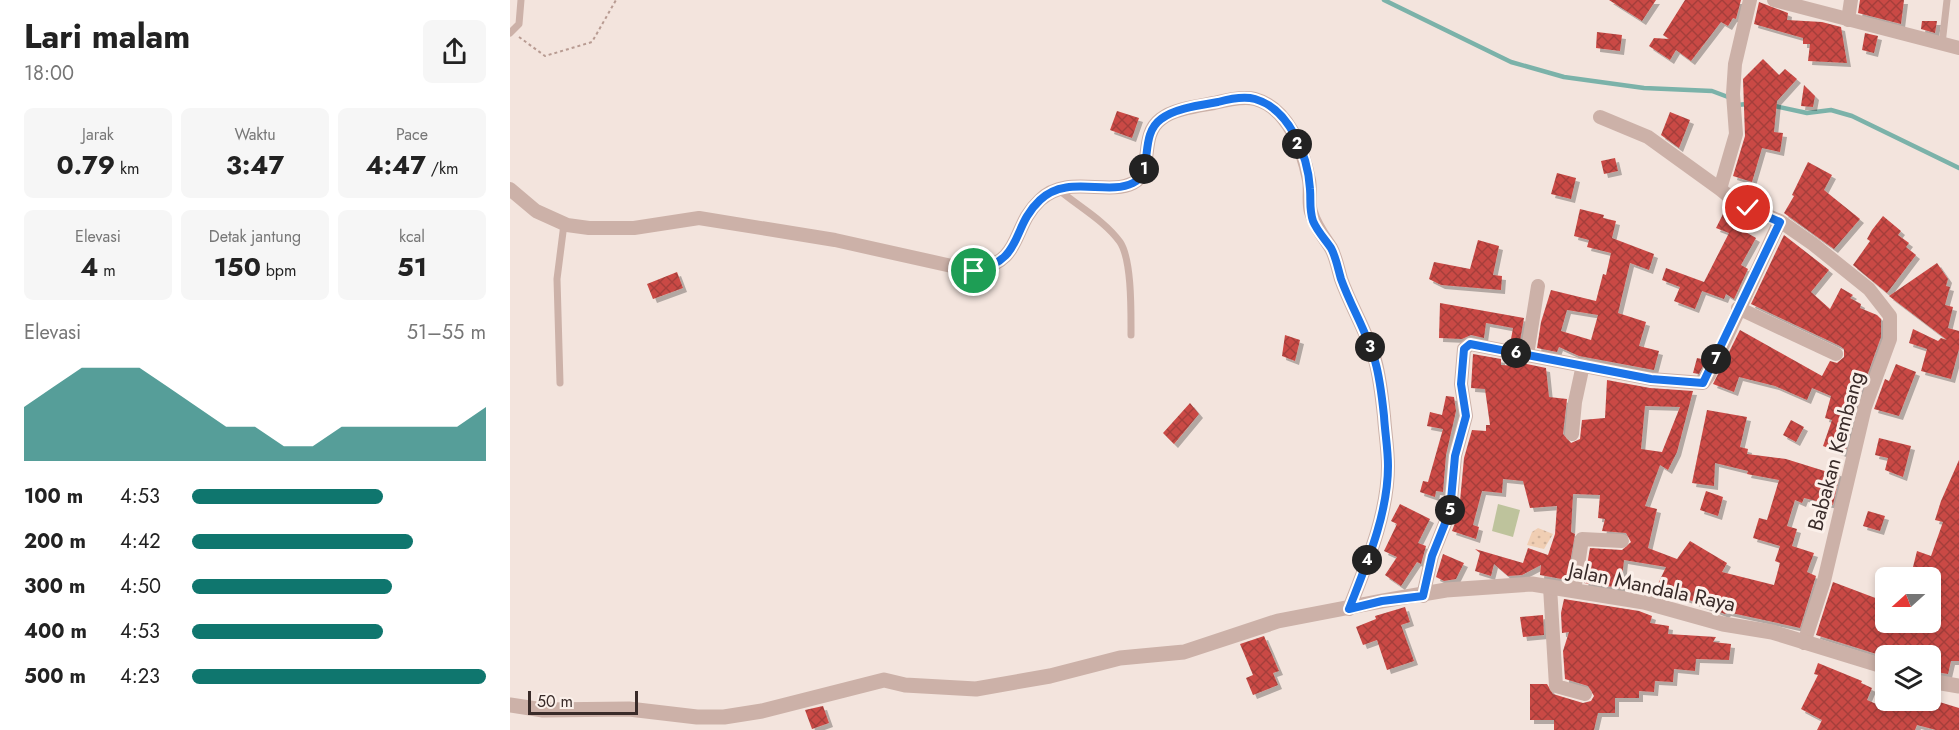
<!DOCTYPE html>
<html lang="id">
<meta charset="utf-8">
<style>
:root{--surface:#fff;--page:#f6f6f6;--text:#222;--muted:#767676;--accent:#0f766e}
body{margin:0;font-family:Jost,sans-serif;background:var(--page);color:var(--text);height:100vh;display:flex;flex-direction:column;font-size:22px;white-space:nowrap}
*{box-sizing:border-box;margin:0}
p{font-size:20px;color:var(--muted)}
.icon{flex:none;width:33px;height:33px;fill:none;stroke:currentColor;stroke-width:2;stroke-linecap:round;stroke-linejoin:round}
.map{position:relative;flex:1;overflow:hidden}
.sheet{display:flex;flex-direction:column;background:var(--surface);width:510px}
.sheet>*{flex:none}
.needle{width:39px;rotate:249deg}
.controls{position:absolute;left:1365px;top:567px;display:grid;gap:12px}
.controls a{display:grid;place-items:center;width:66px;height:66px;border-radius:9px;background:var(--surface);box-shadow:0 3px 9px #0003;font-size:30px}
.scale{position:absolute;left:18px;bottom:15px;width:110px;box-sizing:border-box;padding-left:6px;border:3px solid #392b29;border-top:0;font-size:16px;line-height:21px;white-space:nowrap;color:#392b29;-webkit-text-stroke:4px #fbf0ea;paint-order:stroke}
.pin{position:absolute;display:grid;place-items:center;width:51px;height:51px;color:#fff;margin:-26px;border:3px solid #fff;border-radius:50%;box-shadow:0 2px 6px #0007}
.km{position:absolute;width:30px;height:30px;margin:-15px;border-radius:50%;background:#222;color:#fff;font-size:16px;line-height:30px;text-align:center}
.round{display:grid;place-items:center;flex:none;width:63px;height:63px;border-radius:9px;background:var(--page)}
.head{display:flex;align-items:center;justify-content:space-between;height:102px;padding:0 24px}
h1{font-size:33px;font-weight:700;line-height:45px}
.stats{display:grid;grid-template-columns:repeat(3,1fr);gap:9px;height:102px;padding:6px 24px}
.stats div{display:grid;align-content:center;border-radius:9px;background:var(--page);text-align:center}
.stats b{font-size:26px;font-weight:700}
.stats small{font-size:16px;font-weight:400}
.stats p{font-size:16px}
.chart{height:168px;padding:12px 24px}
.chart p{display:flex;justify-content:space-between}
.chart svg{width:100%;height:108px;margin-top:6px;fill:var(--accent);opacity:.7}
ul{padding:0 24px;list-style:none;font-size:20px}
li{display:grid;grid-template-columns:96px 72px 1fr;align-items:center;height:45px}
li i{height:15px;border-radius:8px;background:var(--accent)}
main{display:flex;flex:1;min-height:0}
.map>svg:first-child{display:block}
.green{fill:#bec39c}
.sand{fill:url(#sand-dots)}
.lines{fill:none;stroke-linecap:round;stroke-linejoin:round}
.stream{stroke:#7bb2a9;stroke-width:4.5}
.building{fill:url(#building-cross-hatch);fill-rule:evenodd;filter:url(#shadow)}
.path{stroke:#b89b92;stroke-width:2;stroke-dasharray:3 3;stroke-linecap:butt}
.service{stroke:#ccb1a8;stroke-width:7}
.minor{stroke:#ccb1a8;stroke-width:14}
.tertiary{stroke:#ccb1a8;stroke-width:15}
.route-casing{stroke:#fff;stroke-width:12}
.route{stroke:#1a73e8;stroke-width:8}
.labels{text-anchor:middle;stroke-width:6;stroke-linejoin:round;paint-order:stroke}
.street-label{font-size:21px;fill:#392b29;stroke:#fbf0ea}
</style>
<main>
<section class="sheet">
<div class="head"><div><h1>Lari malam</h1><p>18:00</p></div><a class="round"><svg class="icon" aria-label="share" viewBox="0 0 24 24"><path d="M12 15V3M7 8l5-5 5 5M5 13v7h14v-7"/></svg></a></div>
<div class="stats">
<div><p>Jarak</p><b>0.79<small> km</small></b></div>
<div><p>Waktu</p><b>3:47</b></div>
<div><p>Pace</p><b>4:47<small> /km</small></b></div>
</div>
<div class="stats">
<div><p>Elevasi</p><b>4<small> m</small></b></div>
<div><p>Detak jantung</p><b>150<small> bpm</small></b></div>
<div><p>kcal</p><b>51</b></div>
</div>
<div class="chart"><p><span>Elevasi</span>51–55 m</p>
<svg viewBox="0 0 160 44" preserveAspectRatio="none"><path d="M0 44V22L10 14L20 6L30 6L40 6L50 14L60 22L70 30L80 30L90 38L100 38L110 30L120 30L130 30L140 30L150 30L160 22V44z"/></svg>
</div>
<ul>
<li><b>100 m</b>4:53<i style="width:65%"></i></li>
<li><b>200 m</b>4:42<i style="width:75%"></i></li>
<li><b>300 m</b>4:50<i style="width:68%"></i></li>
<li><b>400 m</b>4:53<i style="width:65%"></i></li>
<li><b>500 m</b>4:23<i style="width:100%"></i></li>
</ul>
</section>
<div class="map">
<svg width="1449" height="730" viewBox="0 0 1449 730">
<defs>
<pattern id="sand-dots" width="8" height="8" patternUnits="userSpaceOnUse" patternTransform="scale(1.5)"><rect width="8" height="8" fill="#f0ceb3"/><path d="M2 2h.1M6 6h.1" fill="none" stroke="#cfb19a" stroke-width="1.8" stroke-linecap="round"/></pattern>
<pattern id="building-cross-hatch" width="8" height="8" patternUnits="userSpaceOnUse" patternTransform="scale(1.5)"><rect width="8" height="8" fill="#ca4a45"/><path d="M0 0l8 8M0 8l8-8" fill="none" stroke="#a53e3a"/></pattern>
<filter id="shadow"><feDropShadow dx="4" dy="4" stdDeviation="0" flood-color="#0004"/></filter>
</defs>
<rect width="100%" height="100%" fill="#f3e4dd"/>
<path class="green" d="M988 504 1010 510 1003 537 982 531Z"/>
<path class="sand" d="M1028 528 1043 534 1034 549 1017 545 1022 532Z"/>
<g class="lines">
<path class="stream" d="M874 0 1001 62 1054 77 1134 88 1202 91 1218 97 1227 105 1237 104
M1260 105 1297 113 1321 110 1342 116 1449 168"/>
</g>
<path class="building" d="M1099 0H1146L1132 21Z
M1175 0H1231L1226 19 1223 18 1218 26 1211 22 1181 61 1166 50 1160 60 1139 46 1144 38 1159 39 1153 35Z
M1350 0H1394L1391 24 1348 13Z
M1249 2 1278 13 1277 20 1312 22 1331 27 1337 63 1298 61 1300 44H1293V38L1244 24Z
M1412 21H1427L1425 33 1411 29Z
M1087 32 1112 35 1110 51 1086 48Z
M1355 33 1368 36 1364 53 1352 50Z
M1253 59 1269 75 1275 69 1287 79 1267 101 1264 132 1273 133 1270 152 1252 148 1242 182 1223 176 1235 136 1233 79Z
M1294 85 1305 96 1303 107 1291 106Z
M607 111 629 118 622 138 600 130Z
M1160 112 1180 120 1169 148 1151 135Z
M1105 158 1108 171 1094 174 1091 161Z
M1298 162 1322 175 1314 190 1350 219 1324 249 1274 213 1284 196 1282 195Z
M1047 173 1066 178 1061 199 1041 194Z
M1070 209 1094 215 1093 218 1106 221 1102 238 1144 254 1139 270 1120 263 1108 313 1136 322 1129 346 1149 351 1144 370 1069 356 1049 347 1047 352 1027 348 1031 322 1041 290 1086 301 1093 274 1096 275 1101 253 1077 247 1079 240 1064 236ZM1057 310 1088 315 1081 340 1051 331Z
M1213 214 1228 221 1225 226 1246 238 1231 265 1238 269 1224 299 1216 294 1214 299 1192 291 1185 309 1164 301 1170 287 1152 280 1156 268 1194 282 1219 233 1206 228Z
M1373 216 1391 231 1388 235 1399 243 1396 247 1406 255 1377 293 1343 265 1360 241 1357 239 1362 230Z
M1274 235 1319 270 1301 292 1320 309 1331 288 1343 295 1340 298 1351 304 1350 308 1367 315 1371 319V337L1347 404 1335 454 1313 446 1322 420 1315 418 1321 396 1302 388 1297 400 1265 386 1229 377 1224 392 1203 384 1230 330 1312 376 1320 361 1327 363 1334 357V349L1330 346 1241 304Z
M968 240 989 246 983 275 992 276 991 290 931 285 919 279 924 262 960 269Z
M1427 263 1438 279 1436 286 1440 287 1435 305 1443 307 1438 328 1449 331V349L1441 379 1411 371 1417 349 1399 343 1403 329 1428 341 1431 338 1437 340 1379 296Z
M167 272 173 288 143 299 137 284Z
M930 303 1014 318 1010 341 1001 339 1003 328 976 323 974 338 961 335 952 339 929 338Z
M775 335 790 340 785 361 772 356Z
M963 354 991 359V365L1012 366V363L1036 368 1039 397 1057 399 1053 434 1061 443 1070 439 1072 420 1095 418 1097 380 1140 388 1183 391 1167 452 1158 470 1150 465 1135 506 1147 509 1138 548 1167 559 1180 541 1217 563 1212 572 1264 585 1270 563 1265 561 1270 546 1243 538 1249 518 1257 520 1269 480 1237 474 1238 471 1205 463 1204 486 1182 483 1197 410 1237 417 1230 447 1238 449 1237 454 1276 459 1321 473 1322 471 1330 473 1323 505 1294 498 1292 503 1285 500 1277 526 1287 529 1282 546 1304 553 1297 572 1306 576 1290 628 1217 612 1215 614 1169 596 1147 586 1156 567 1114 560 1111 588 1074 583 1080 548 1112 550 1121 542 1116 533 1092 531 1095 519 1088 518 1090 495 1063 494 1061 532 1065 534 1057 580 1030 575 1031 565 1012 575 998 576 984 564 981 576 965 571 970 553 965 549 1013 563 1018 548 1038 555 1045 534 1047 506 1020 508 1013 481 993 479 992 493 972 491 963 525 969 527 966 539 942 531 949 512 954 458 962 430 976 431V425H980L975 389 961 388ZM1135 406 1170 407 1152 452 1131 449Z
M1187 358 1196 360 1189 374 1183 373Z
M1386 364 1406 372 1389 416 1364 409 1375 379 1379 381Z
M936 396 944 397 946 411 936 455 933 492 926 491 925 497 910 492 913 481 918 482 933 429 917 426 920 412 932 415Z
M680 403 689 414 664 444 653 433Z
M1281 420 1294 427 1286 442 1273 435Z
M1369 438 1401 446 1393 477 1375 470 1378 458 1365 455Z
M1449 460V661H1441L1438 674 1420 671V656L1376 657 1306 635 1323 582 1376 602V622L1401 628 1402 622H1420V578H1402L1404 572 1402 571 1407 551 1421 556 1433 522 1425 520 1431 501Z
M1196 491 1213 497 1208 516 1190 510Z
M890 504 920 519 908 543 916 546 911 564 907 562 891 586 875 575 887 557 874 551 887 524 881 521Z
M1358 511 1375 516 1370 531 1353 526Z
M933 554 954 563 946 579 934 581 926 577Z
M1054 599 1129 611 1142 616 1140 623 1159 626 1158 634 1206 637 1203 642 1221 644 1219 660 1186 659 1185 671 1164 669 1163 682 1145 681 1144 692 1129 691V698H1105V713H1088L1084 730H1044V720H1020V684H1037L1043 694 1073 703 1081 701 1084 696 1078 686 1055 679 1053 651 1059 632 1052 633 1051 613Z
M895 607 900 622 891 625 904 661 877 670 867 640 853 645 846 627 866 619 865 616Z
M1033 615 1034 635 1013 637 1010 617Z
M754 636 769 671 763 673 768 685 743 695 736 678 743 675 730 644Z
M1308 663 1352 681 1351 683 1362 688 1357 700 1378 709 1382 700H1423L1449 708V730H1426L1407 725 1405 730H1307L1312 720 1291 709 1308 675 1304 674Z
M313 706 319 723 302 729 295 710Z"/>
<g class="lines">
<path class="path" d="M9 37 35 56 82 42 106 0"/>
<path class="service" d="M0 33 9 24 11 0
M1432 44 1437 0
M549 190C568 206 595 221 610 242 622 260 621 312 621 335
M50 383 47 279 54 224"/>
<path class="minor" d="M1240 0 1225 64 1223 94 1226 134 1210 189 1226 202 1270 221 1303 244 1359 289 1380 316V339L1355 407 1314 581 1294 643
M1264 0 1449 48
M1338 20 1341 0
M1090 117 1138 137 1210 189
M0 189 26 211 57 225 79 228H124L189 218 325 240 464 271C515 260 500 228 530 200 557 174 597 196 623 183 645 172 628 136 651 119 663 109 688 106 704 103 716 100 733 96 745 99 778 108 793 149 799 180 801 190 798 202 801 212 805 226 813 236 821 248 826 257 828 269 831 279 841 307 857 332 865 360 870 378 872 397 874 416 875 432 878 449 878 466 878 515 856 565 839 609
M1228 308 1326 354
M1017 355 1028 286
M1062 434 1065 402 1073 365
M1040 587 1046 686 1075 694
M1064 591 1072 539 1112 541
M913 596 922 556 940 511 945 456 956 416 951 384 954 349 960 344 1141 379 1193 383 1199 375 1270 221"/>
<path class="tertiary" d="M1420 681 1449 686
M0 705 33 710 119 709 187 717H214L252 711 374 680 395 685 466 689 540 676 610 658 674 652 768 621 872 601 936 590 1022 584 1134 602 1213 624 1262 632 1376 667"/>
</g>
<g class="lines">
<g class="route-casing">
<path id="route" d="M464 271C515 260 500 228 530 200 557 174 597 196 623 183 645 172 628 136 651 119 665 108 691 105 708 102 719 99 734 96 745 99 780 109 798 156 800 189 801 201 799 209 803 221 807 231 815 239 821 248 826 257 828 269 831 279 841 307 857 332 865 361 870 378 872 397 874 416 875 433 878 449 878 466 878 515 856 565 839 609L872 601 913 596 922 556 940 511 945 456 956 416 951 384 954 349 960 344 1141 379 1193 383 1270 222 1238 208"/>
</g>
<use href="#route" class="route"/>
</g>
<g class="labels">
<g class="street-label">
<text transform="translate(1326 451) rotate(-75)" y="7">Babakan Kembang</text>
<text transform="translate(1142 587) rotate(12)" y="7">Jalan Mandala Raya</text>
</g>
</g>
</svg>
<div class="controls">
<a><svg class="needle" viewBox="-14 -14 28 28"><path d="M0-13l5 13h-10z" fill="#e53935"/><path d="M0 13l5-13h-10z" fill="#767676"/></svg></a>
<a><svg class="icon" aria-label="layers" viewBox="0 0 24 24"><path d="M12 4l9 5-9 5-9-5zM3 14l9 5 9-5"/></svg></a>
</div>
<div class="scale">50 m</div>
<div class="pin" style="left:464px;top:271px;background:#1e9e55"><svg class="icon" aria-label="arrive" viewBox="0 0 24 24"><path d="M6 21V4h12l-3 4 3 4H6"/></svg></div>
<div class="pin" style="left:1238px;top:208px;background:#d93025"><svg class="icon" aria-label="check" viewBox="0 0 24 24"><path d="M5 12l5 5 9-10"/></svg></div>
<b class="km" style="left:634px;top:169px">1</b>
<b class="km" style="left:787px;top:144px">2</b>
<b class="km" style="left:860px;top:347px">3</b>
<b class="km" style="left:857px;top:560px">4</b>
<b class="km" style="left:940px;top:510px">5</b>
<b class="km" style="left:1006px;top:353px">6</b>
<b class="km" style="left:1206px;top:359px">7</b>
</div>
</main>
